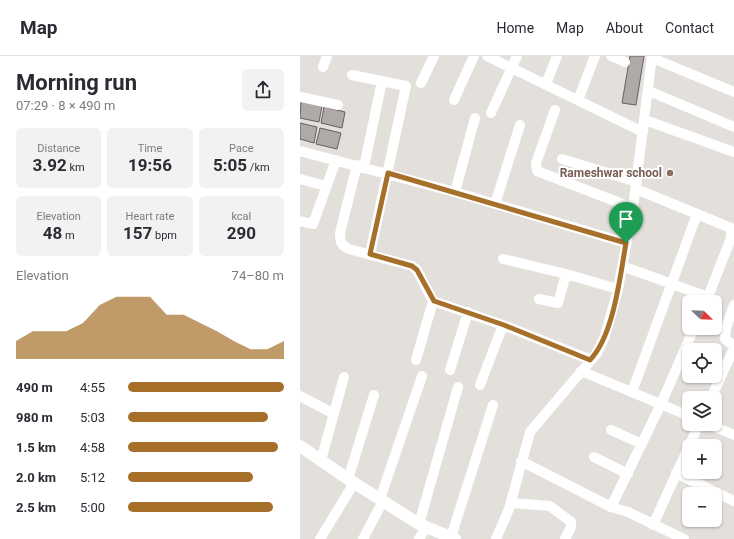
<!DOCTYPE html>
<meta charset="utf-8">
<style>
:root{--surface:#fff;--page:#f2f2f3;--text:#2b2b33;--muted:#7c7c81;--line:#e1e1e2;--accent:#a6702a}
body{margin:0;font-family:Roboto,sans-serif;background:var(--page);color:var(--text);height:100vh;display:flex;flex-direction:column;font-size:15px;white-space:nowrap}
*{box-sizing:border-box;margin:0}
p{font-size:13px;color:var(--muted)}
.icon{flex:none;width:22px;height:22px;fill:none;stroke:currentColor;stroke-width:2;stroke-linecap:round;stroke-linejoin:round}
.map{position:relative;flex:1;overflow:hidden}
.side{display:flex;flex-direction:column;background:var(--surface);width:300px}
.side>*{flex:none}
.needle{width:26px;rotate:113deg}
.tools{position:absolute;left:382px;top:239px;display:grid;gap:8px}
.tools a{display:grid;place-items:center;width:40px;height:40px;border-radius:6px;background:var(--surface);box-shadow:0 1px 3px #0004;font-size:20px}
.pin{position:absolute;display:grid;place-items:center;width:34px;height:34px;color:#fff;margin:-41px -17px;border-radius:50% 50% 50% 0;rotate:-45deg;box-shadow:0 0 4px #0007}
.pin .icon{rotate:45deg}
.round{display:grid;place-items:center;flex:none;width:42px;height:42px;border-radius:6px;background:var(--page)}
.summary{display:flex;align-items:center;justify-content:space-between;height:68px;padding:0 16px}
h1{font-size:22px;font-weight:700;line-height:30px}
.stats{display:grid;grid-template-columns:repeat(3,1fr);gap:6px;height:68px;padding:4px 16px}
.stats div{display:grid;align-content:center;border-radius:6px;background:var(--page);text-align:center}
.stats b{font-size:17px;font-weight:700}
.stats small{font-size:11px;font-weight:400}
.stats p{font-size:11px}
.chart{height:112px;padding:8px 16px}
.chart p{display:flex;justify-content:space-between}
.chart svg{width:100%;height:72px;margin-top:4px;fill:var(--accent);opacity:.7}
ul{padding:0 16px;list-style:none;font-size:13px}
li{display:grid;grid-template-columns:64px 48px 1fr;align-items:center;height:30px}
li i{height:10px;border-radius:5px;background:var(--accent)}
header{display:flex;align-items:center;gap:24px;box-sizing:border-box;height:56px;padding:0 20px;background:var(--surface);border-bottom:1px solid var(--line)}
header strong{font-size:19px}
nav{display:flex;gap:22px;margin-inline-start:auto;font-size:14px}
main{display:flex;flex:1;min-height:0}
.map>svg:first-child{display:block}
.building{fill:#afa9a8;stroke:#655f5f}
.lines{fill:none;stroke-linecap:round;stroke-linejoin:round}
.minor{stroke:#fff;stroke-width:10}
.tertiary{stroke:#fff;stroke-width:12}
.route-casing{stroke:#fff;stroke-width:8}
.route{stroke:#a6702a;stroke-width:5}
.education-dot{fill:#8d6e63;stroke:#fff;stroke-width:1.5}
.labels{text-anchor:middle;stroke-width:4;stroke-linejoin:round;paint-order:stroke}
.education-label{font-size:12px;font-weight:bold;fill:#785e54;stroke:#fff;text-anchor:end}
</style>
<header>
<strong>Map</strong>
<nav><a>Home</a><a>Map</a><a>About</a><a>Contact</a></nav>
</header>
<main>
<section class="side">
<div class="summary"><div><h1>Morning run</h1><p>07:29 · 8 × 490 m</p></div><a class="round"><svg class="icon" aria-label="share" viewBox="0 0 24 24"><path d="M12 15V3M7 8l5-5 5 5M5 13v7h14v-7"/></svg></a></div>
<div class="stats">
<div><p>Distance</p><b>3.92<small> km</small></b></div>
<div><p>Time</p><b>19:56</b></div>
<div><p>Pace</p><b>5:05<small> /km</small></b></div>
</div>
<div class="stats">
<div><p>Elevation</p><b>48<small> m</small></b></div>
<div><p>Heart rate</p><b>157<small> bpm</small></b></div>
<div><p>kcal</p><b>290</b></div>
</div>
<div class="chart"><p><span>Elevation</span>74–80 m</p>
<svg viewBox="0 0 160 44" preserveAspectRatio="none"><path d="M0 44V33L10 27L20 27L30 27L40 22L50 11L60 6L70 6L80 6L90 17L100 17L110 22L120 27L130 33L140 38L150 38L160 33V44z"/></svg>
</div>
<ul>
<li><b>490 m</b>4:55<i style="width:100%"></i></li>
<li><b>980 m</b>5:03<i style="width:90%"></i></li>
<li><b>1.5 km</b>4:58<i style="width:96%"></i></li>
<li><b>2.0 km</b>5:12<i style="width:80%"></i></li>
<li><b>2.5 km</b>5:00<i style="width:93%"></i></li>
</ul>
</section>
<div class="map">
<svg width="434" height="483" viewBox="0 0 434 483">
<rect width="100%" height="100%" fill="#e3dfdb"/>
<path class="building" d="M330 0H344L336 49 322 47Z
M1 45 22 50 19 66 0 62Z
M24 51 45 56 42 72 21 67Z
M0 67 17 71 14 87 0 83Z
M20 72 41 77 37 93 16 88Z"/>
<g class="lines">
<path class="minor" d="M187 0 343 76
M311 0 325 6
M352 2 434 36
M23 11 27 0
M52 19 106 30 70 198
M121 27 134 0
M246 28 257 0
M349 35 434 71
M0 41 38 49
M154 44 174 0
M278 44 295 0
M255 54 236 107 237 115 333 152
M191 57 217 0
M345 64 434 96
M0 95 155 136 326 187
M262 103 337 126
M57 109 40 177C40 186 41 189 49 193L112 210 117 214 133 245
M64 111 82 25
M0 123 26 130
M336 133 431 172V182L406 246
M155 136 175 62
M195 148 220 69
M0 165 13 168 36 104
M203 203 266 218
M322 210 408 241
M239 243 258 247 266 218 318 233
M434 249 426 272 425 283 434 290
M116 304 133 245 203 269
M150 314 168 256
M281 315 389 360
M180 329 203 269 291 304
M332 336 397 158
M0 340 34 358
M411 342 434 292
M408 368 434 379
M311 374 342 388
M294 401 328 418
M21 404 44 321
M221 405 311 451 328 456 384 483
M376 417 434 445
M48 423 74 339
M80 443 122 320
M211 447 250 450 271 466V471L265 483
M311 451 361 348 394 272
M119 468 158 331
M353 469 399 368
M151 481 193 349
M20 483 54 427
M63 483 83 445
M119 483 126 471
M196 483 209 453 230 376 297 297 305 280 318 233 333 152 352 0"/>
<path class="tertiary" d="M0 390 48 423 119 468 155 483"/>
</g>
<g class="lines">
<g class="route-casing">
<path id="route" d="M88 117 326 187C320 220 314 279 290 304L204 269 134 245 117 214 112 210 70 198Z"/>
</g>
<use href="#route" class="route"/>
</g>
<circle class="education-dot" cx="370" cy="117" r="4"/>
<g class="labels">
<g class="education-label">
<text x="362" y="121">Rameshwar school</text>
</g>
</g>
</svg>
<div class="tools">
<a><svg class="needle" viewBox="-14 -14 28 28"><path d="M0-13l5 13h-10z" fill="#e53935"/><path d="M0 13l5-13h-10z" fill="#7c7c81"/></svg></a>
<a><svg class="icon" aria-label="locate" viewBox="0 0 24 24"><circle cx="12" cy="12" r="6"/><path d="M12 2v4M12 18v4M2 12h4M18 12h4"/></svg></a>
<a><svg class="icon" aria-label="layers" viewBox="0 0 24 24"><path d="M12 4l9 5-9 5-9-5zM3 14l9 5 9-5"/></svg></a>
<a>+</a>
<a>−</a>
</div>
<div class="pin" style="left:326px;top:187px;background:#1e9e55"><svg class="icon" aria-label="arrive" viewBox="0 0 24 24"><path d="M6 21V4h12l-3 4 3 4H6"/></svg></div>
</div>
</main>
